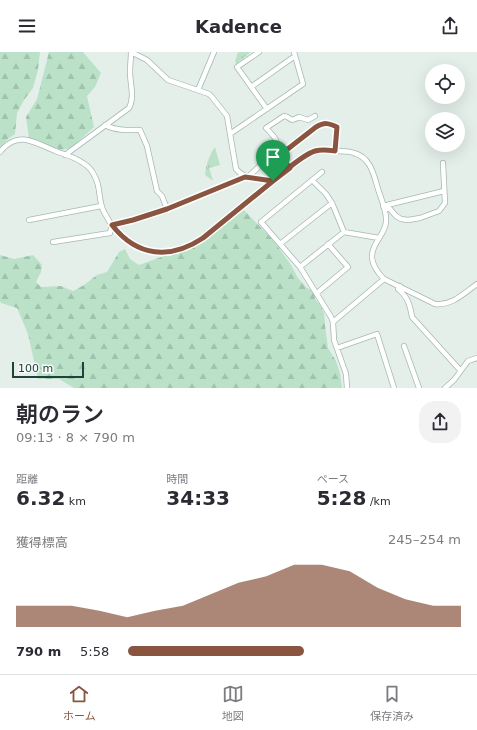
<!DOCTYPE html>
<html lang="ja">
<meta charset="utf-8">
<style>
:root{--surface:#fff;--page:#f2f2f3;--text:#2b2b33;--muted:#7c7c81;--line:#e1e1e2;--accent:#8a5540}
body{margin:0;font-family:"DejaVu Sans","Noto Sans JP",sans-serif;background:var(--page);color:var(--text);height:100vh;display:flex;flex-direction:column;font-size:15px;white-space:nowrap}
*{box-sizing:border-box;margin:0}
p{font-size:13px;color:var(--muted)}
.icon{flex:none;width:22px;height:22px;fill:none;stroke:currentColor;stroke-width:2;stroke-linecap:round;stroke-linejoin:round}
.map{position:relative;height:336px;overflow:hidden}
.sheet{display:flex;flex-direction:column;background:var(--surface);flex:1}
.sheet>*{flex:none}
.fabs{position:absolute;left:425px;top:12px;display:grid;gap:8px}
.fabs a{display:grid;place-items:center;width:40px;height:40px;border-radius:50%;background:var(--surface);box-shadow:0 4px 16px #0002;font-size:20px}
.scale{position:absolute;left:12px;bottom:10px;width:72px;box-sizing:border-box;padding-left:4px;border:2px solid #21423c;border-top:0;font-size:11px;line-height:14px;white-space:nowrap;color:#21423c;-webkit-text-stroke:3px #f5faf8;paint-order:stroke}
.pin{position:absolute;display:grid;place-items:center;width:34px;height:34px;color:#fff;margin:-41px -17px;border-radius:50% 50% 50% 0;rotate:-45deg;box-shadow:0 0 4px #0007}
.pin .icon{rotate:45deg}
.round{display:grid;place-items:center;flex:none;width:42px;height:42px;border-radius:16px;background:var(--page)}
.headline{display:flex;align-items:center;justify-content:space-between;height:68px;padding:0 16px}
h1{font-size:22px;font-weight:600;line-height:30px}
.metrics{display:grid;grid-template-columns:repeat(3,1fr);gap:6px;height:68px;padding:4px 16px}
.metrics div{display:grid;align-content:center}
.metrics b{font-size:20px;font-weight:600}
.metrics small{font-size:11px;font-weight:400}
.metrics p{font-size:11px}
.chart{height:112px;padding:8px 16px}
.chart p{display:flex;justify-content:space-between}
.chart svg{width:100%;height:72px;margin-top:4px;fill:var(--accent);opacity:.7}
ul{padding:0 16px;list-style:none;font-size:13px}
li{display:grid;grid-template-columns:64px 48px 1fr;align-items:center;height:30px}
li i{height:10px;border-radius:5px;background:var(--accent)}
header{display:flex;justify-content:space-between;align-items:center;height:52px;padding:0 16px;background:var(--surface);font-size:18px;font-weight:600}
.menu{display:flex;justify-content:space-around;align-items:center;height:56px;border-top:1px solid var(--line);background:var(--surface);font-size:11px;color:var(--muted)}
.menu a{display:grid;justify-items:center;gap:2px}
.menu .active{color:var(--accent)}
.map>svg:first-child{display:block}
.forest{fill:url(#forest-firs)}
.park{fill:url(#park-tufts)}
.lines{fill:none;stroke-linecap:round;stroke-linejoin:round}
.minor-casing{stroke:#a6b8b2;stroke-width:6}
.minor{stroke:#fff;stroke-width:4.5}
.route-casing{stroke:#fff;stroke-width:8}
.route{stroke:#8a5540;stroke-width:5}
</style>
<header><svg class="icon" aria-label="menu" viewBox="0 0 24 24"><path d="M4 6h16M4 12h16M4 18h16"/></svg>Kadence<svg class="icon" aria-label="share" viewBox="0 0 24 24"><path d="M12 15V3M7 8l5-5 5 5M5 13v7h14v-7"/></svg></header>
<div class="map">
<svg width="477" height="336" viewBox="0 0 477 336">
<defs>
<pattern id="forest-firs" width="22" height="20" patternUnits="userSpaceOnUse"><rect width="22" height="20" fill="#bbe2c8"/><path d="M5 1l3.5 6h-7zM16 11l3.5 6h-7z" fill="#a0c3ad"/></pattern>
<pattern id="park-tufts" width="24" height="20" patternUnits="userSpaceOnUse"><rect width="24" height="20" fill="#bbe2c8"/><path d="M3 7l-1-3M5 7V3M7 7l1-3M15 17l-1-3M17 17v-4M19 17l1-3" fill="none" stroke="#a0c3ad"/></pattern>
</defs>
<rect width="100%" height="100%" fill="#e4efea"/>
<path class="forest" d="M0 0H40L38 18 33 36 24 48 17 61 15 82 8 87 0 96Z
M49 0H83L101 21 95 35 87 44 94 75 71 96 61 98 29 86 26 65 37 47Z
M242 156 274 189 291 213 298 226 307 236 314 239 315 247 320 253 324 261 325 273 328 296 336 309 340 321 342 336H74L59 327H38L28 282 17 256 1 251 0 249V203L14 207 33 203 42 213 41 220 36 230 41 235 61 234 73 239 84 233 97 223 107 220 119 200 125 197 130 207 139 213 183 197 198 190Z"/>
<path class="park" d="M238 0H251L236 12 235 9Z
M215 95 220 113 209 116 213 128H212L205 123C206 113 209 103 215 95Z"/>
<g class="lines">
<g class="minor-casing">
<path id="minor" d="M131 0 147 8 168 28 209 42 212 45 227 64 236 117C245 128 260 127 273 129
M259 0 237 15 267 57
M251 35 295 4
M198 38 214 0
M105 73C116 79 129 78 140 78L147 94 157 139 162 144 167 157
M230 82 303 32 294 0
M0 100C4 95 9 91 14 89 18 88 23 87 27 88 36 90 46 95 55 99 64 102 75 105 83 111 88 114 93 120 95 125 101 135 98 149 104 160 117 187 145 205 176 199 186 197 195 192 203 186L306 103C318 98 324 98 336 99 342 99 349 99 354 101 372 106 374 125 379 140 382 149 387 160 386 170 385 183 371 192 372 206 373 215 378 221 384 227L435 252C452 254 464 241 477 232
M65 103 129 56C135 45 130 32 130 20 130 14 131 7 131 0
M290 116 280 103 316 75C325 70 328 71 337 75L335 99
M322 120 261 170 300 215 331 265 333 270 334 288 346 322 347 336
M248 125C255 118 279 98 276 88 274 84 269 79 266 76L284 64C292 65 288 71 299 65L308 68 315 64
M312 128 326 142 332 151 344 180
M383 154 444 139
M384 155 390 157 396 164 401 167 408 168 420 166 439 159 445 151 443 111
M29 168 101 154
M53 190 110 181 112 173C159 163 201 143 245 125
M280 192 332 151
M300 215 344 180 379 186
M400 234 398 237C408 245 410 253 412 265L460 318
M317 241 348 215 328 192
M333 270 384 227
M404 294 419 336
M337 296 377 282 394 336
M445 336 454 328 468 309 477 306"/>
</g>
<use href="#minor" class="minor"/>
</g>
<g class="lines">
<g class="route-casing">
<path id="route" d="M273 129 203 186C170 208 137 205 112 173L133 168 167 157 245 125 273 129C284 120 302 103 315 99 322 97 328 98 335 99L337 75C328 71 325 70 316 75L280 103 290 116 273 129"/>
</g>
<use href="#route" class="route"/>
</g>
</svg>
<div class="fabs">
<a><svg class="icon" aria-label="locate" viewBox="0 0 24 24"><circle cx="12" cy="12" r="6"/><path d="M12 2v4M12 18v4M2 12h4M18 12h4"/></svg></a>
<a><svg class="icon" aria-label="layers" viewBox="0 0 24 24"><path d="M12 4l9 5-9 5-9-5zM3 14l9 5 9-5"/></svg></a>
</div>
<div class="scale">100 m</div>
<div class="pin" style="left:273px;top:129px;background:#1e9e55"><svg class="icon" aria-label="arrive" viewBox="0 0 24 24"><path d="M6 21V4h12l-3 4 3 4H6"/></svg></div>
</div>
<section class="sheet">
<div class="headline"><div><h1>朝のラン</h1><p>09:13 · 8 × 790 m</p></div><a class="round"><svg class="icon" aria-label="share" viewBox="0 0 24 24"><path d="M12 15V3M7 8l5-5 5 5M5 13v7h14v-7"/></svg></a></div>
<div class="metrics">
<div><p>距離</p><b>6.32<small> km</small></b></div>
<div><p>時間</p><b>34:33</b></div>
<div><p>ペース</p><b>5:28<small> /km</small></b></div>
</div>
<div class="chart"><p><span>獲得標高</span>245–254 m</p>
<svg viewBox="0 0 160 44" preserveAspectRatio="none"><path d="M0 44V31L10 31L20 31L30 34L40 38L50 34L60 31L70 24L80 17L90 13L100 6L110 6L120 10L130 20L140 27L150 31L160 31V44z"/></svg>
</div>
<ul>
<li><b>790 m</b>5:58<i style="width:53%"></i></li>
</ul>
</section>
<nav class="menu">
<a class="active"><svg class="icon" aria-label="home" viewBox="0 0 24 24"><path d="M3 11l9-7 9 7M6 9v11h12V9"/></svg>ホーム</a>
<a><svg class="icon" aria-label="map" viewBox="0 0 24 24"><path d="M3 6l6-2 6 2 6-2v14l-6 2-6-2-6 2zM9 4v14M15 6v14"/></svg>地図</a>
<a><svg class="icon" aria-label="saved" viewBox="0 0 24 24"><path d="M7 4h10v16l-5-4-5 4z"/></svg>保存済み</a>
</nav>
